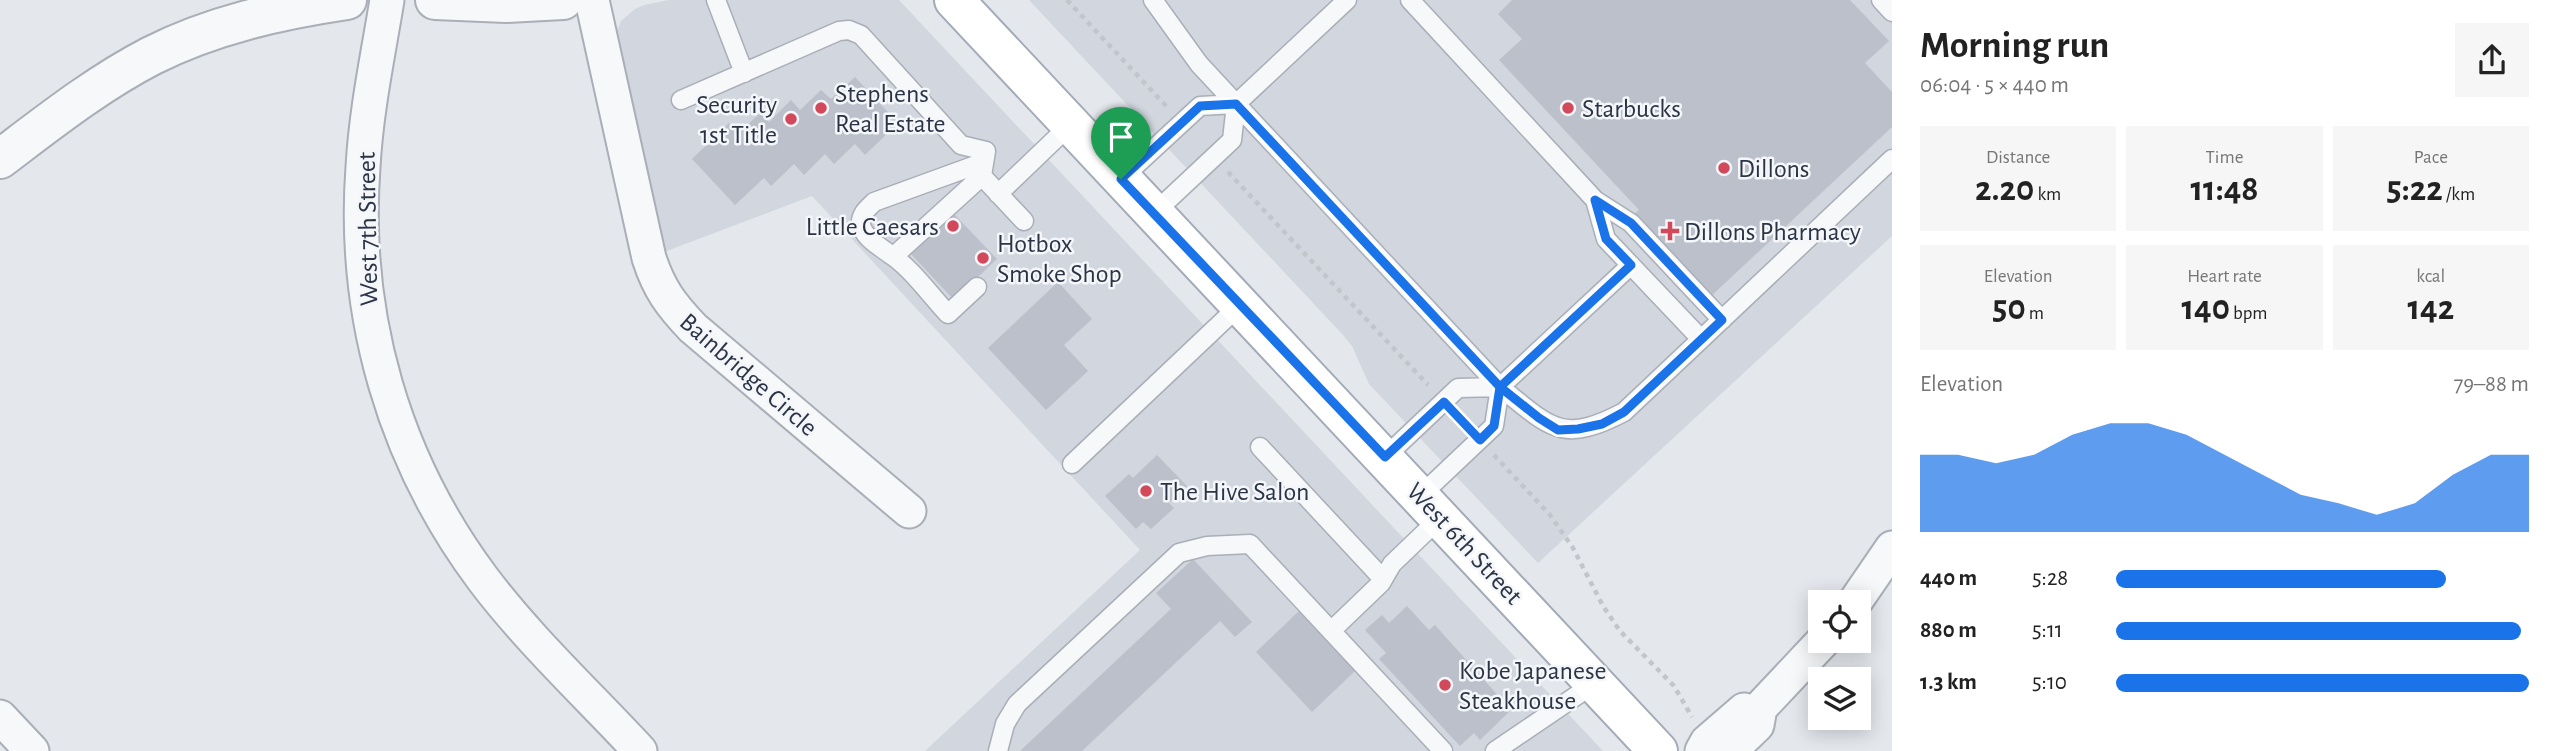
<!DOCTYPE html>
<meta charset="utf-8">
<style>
:root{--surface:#fff;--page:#f6f6f6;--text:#222;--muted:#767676;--accent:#1a73e8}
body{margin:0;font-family:"Alegreya Sans",sans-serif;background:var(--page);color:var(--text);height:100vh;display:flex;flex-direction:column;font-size:26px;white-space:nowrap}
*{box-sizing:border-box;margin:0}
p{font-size:23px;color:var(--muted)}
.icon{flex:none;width:38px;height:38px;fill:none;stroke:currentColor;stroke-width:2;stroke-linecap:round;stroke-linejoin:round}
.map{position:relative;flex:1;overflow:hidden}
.side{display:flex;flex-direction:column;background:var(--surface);width:665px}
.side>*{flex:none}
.buttons{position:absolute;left:1808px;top:590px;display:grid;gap:14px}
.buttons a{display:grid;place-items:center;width:63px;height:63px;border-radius:0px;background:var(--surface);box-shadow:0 4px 18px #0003;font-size:35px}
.pin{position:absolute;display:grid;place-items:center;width:60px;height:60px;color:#fff;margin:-72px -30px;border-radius:50% 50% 50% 0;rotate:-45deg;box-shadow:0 0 7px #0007}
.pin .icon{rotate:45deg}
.round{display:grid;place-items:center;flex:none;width:74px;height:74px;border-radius:0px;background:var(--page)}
.summary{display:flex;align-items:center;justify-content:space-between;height:119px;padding:0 28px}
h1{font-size:38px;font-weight:700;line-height:52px}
.figures{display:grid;grid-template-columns:repeat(3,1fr);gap:10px;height:119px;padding:7px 28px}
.figures div{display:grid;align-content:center;border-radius:0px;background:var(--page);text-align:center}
.figures b{font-size:35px;font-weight:700}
.figures small{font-size:19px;font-weight:400}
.figures p{font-size:19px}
.chart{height:196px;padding:14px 28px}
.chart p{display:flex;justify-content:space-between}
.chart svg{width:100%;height:126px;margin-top:7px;fill:var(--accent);opacity:.7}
ul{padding:0 28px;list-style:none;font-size:23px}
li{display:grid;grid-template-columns:112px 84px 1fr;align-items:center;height:52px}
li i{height:18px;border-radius:9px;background:var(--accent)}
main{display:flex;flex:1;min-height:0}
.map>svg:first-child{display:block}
.built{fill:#d2d6de}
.building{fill:#bbc0ca}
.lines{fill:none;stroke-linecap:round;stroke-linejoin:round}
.service-casing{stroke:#a9aeb7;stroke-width:21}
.minor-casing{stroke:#a9aeb7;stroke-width:37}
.tertiary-casing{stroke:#a9aeb7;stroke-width:42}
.primary-casing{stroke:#a3abb8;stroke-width:42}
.path{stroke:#c2c5cb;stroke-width:4.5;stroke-dasharray:5 5;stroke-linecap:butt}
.service{stroke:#f7f8fa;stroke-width:18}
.minor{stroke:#f7f8fa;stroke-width:33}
.tertiary{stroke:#f7f8fa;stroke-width:38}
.primary{stroke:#fff;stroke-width:38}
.route-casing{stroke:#fff;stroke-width:14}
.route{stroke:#1a73e8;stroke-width:9}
.poi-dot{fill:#d1495b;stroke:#f4f6f9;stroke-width:2.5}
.labels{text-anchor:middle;stroke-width:5;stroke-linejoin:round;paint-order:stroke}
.poi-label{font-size:26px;fill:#2b3445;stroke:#f4f6f9;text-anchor:start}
.street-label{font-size:26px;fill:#2b3445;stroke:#f4f6f9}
</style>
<main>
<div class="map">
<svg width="1892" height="751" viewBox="0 0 1892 751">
<rect width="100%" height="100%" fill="#e4e7ec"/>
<path class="built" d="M669 0H899L1603 751H925L1140 550 812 196 664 252 616 33 621 21 635 9 644 5Z
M1029 0H1892V236L1538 563 1369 384 1352 346 1343 335Z"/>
<path class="building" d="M1512 0H1850L1889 41 1865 63 1892 92V127L1709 298 1665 252 1654 262 1637 244 1649 234 1632 216 1639 210 1499 60 1522 39 1498 14Z
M855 77 898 123 865 155 855 144 834 164 825 154 804 175 794 164 771 186 764 178 735 205 692 159 729 123 739 133 760 113 769 122 791 100 800 110 821 90 831 99Z
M954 214 997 259 954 300 911 254Z
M1058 282 1092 319 1064 345 1088 371 1046 410 988 348Z
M1157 455 1187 486 1169 503 1174 508 1151 529 1143 522 1136 529 1105 496 1129 474 1133 478Z
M1193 559 1252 622 1235 637 1220 621 1082 751H1020L1171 609 1156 593Z
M1407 606 1429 630 1435 625 1511 710 1480 740 1474 733 1460 746 1379 659 1386 653 1365 630 1382 615 1389 623Z
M1300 610 1356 670 1312 712 1256 652Z"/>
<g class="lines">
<g class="service-casing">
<path id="service" d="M716 0 744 73
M1153 0 1199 64 1500 387C1550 427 1561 445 1624 412L1892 159
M1410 0 1595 200 1606 239 1701 339
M1881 0 1892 12
M681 100 839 31 849 30 861 35 961 145 986 151 982 176 1024 221
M1121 179 1200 106 1236 104
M998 194 1070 125
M1595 200 1631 223 1722 320
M1153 214 1232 140 1236 104 1347 0
M894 256 982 176
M977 287 948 314C931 296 911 268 891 255 881 247 863 238 861 224 860 214 868 208 874 202L984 162
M1260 447 1383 579
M1385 457 1458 388 1500 387
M1072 464 1240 305
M1420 496 1494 426 1500 387 1631 265
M1331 631 1381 583 1392 564 1440 518
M998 751 1005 724 1017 704 1179 553 1207 546 1250 544 1443 751
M1495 751 1595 683"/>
</g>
<g class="minor-casing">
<path id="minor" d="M387 0C378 55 366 111 363 167 352 316 394 460 483 579 529 640 588 695 640 751
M592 0 649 258C659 289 671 305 693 328L909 511
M1855 602 1892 548
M0 717 32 751
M1702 751 1707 742 1744 710
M1730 751 1757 725 1760 708 1824 640"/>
</g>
<g class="tertiary-casing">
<path id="tertiary" d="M435 0 506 3 563 0
M0 159C49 122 97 84 151 56 212 25 280 10 347 0"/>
</g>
<g class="primary-casing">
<path id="primary" d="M954 0 1658 751"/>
</g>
<path class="path" d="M1067 0 1167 107
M1228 172 1428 385
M1494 455 1550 515 1573 548 1603 606 1620 631 1674 686 1692 717"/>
<use href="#service" class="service"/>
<use href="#minor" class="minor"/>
<use href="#tertiary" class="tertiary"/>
<use href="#primary" class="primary"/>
</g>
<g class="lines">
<g class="route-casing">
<path id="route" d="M1121 179 1385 457 1444 402 1480 440 1494 426 1500 387 1631 265 1606 239 1595 200 1631 223 1722 320 1624 412 1602 424 1578 429 1558 430 1539 418 1500 387 1236 104 1200 106 1121 179"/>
</g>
<use href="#route" class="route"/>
</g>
<g class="poi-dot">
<circle cx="821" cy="108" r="7"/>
<circle cx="1568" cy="108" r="7"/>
<circle cx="791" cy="119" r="7"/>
<circle cx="1724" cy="168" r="7"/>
<circle cx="953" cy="226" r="7"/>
<path d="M1666.5 220.5h7v7h7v7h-7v7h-7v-7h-7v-7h7z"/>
<circle cx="983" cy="258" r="7"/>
<circle cx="1146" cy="491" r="7"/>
<circle cx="1445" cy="685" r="7"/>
</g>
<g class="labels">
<g class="poi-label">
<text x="835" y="102">Stephens<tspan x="835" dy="30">Real Estate</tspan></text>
<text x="777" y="113" text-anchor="end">Security<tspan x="777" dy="30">1st Title</tspan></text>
<text x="1582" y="117">Starbucks</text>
<text x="1738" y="177">Dillons</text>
<text x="939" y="235" text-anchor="end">Little Caesars</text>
<text x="1684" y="240">Dillons Pharmacy</text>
<text x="997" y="252">Hotbox<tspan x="997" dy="30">Smoke Shop</tspan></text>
<text x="1160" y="500">The Hive Salon</text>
<text x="1459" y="679">Kobe Japanese<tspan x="1459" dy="30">Steakhouse</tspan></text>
</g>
<g class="street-label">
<text transform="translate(367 229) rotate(-91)" y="9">West 7th Street</text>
<text transform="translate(749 374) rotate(41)" y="9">Bainbridge Circle</text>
<text transform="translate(1465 543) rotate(47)" y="9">West 6th Street</text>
</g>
</g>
</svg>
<div class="buttons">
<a><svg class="icon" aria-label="locate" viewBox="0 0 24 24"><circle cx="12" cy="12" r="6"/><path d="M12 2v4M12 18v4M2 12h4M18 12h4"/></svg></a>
<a><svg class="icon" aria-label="layers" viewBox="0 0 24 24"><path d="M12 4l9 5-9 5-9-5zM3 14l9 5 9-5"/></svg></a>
</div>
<div class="pin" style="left:1121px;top:179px;background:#1e9e55"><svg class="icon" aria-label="arrive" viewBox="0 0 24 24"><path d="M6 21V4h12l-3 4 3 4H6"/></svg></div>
</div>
<section class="side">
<div class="summary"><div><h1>Morning run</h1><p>06:04 · 5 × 440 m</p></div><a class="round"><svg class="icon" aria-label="share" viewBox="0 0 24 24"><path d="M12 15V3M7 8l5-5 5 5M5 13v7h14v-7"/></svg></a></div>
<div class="figures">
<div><p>Distance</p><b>2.20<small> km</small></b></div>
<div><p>Time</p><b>11:48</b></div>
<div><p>Pace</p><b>5:22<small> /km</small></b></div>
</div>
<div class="figures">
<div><p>Elevation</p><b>50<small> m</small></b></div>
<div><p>Heart rate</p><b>140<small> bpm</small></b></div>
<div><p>kcal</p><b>142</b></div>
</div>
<div class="chart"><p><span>Elevation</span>79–88 m</p>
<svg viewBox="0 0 160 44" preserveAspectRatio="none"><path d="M0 44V17L10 17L20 20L30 17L40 10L50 6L60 6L70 10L80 17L90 24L100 31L110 34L120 38L130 34L140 24L150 17L160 17V44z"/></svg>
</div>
<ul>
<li><b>440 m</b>5:28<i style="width:80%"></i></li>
<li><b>880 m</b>5:11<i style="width:98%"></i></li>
<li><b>1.3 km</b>5:10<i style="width:100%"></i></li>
</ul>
</section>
</main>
